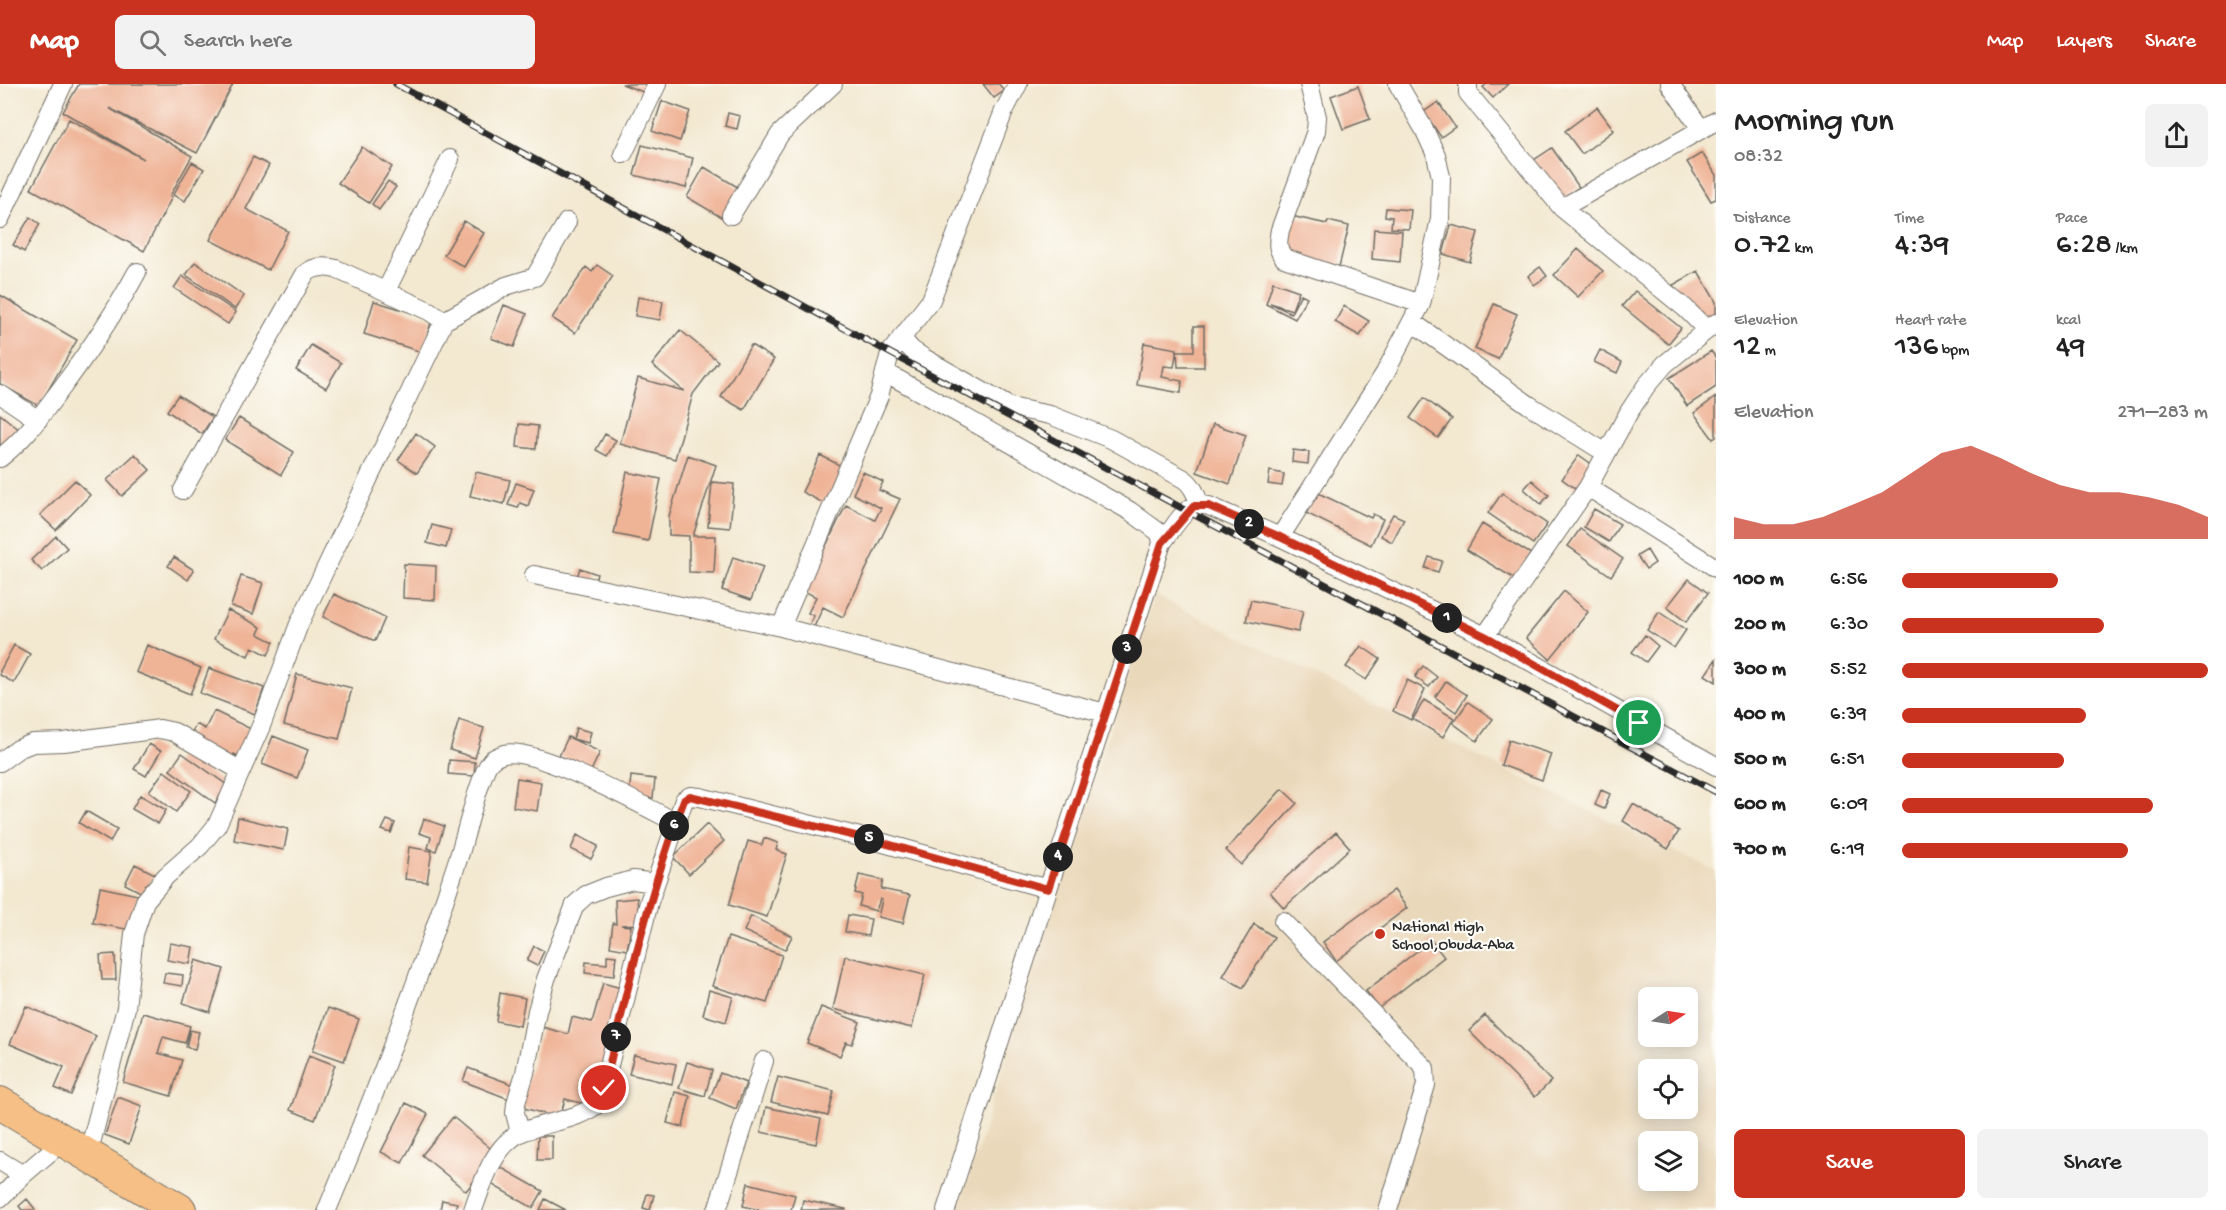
<!DOCTYPE html>
<meta charset="utf-8">
<style>
:root{--surface:#fff;--page:#f2f2f2;--text:#222;--muted:#767676;--accent:#c8321e}
body{margin:0;font-family:"Gochi Hand",sans-serif;background:var(--page);color:var(--text);height:100vh;display:flex;flex-direction:column;font-size:22px;white-space:nowrap}
*{box-sizing:border-box;margin:0}
p{font-size:20px;color:var(--muted)}
.icon{flex:none;width:33px;height:33px;fill:none;stroke:currentColor;stroke-width:2;stroke-linecap:round;stroke-linejoin:round}
.map{position:relative;flex:1;overflow:hidden}
.sheet{display:flex;flex-direction:column;background:var(--surface);width:510px}
.sheet>*{flex:none}
.needle{width:39px;rotate:78deg}
.controls{position:absolute;left:1638px;top:903px;display:grid;gap:12px}
.controls a{display:grid;place-items:center;width:60px;height:60px;border-radius:9px;background:var(--surface);box-shadow:0 3px 15px #0003;font-size:30px}
.pin{position:absolute;display:grid;place-items:center;width:51px;height:51px;color:#fff;margin:-26px;border:3px solid #fff;border-radius:50%;box-shadow:0 2px 6px #0007}
.km{position:absolute;width:30px;height:30px;margin:-15px;border-radius:50%;background:#222;color:#fff;font-size:16px;line-height:30px;text-align:center}
.round{display:grid;place-items:center;flex:none;width:63px;height:63px;border-radius:9px;background:var(--page)}
.overview{display:flex;align-items:center;justify-content:space-between;height:102px;padding:0 18px}
h1{font-size:33px;font-weight:600;line-height:45px}
.metrics{display:grid;grid-template-columns:repeat(3,1fr);gap:9px;height:102px;padding:6px 18px}
.metrics div{display:grid;align-content:center}
.metrics b{font-size:30px;font-weight:600}
.metrics small{font-size:16px;font-weight:400}
.metrics p{font-size:16px}
.chart{height:168px;padding:12px 18px}
.chart p{display:flex;justify-content:space-between}
.chart svg{width:100%;height:108px;margin-top:6px;fill:var(--accent);opacity:.7}
.cta{display:flex;gap:12px;margin-top:auto;padding:12px 18px}
.cta a{flex:1;height:69px;border-radius:9px;background:var(--accent);color:#fff;font-size:24px;font-weight:600;line-height:69px;text-align:center}
.cta a+a{background:var(--page);color:var(--text)}
ul{padding:0 18px;list-style:none;font-size:20px}
li{display:grid;grid-template-columns:96px 72px 1fr;align-items:center;height:45px}
li i{height:15px;border-radius:8px;background:var(--accent)}
header{display:flex;align-items:center;gap:36px;box-sizing:border-box;height:84px;padding:0 30px;background:var(--accent);color:#fff}
header strong{font-size:28px}
nav{display:flex;gap:33px;margin-inline-start:auto;font-size:21px}
.search{width:420px;height:54px;background:var(--page);display:flex;align-items:center;gap:15px;box-sizing:border-box;padding:0 21px;border-radius:9px;color:var(--muted);font-size:22px}
main{display:flex;flex:1;min-height:0}
.map>svg:first-child{display:block}
.built{fill:#ead8ba;fill-rule:evenodd}
.building{fill:#efb396}
.lines{fill:none;stroke-linecap:round;stroke-linejoin:round}
.street-casing{stroke:#716d65;stroke-width:20}
.highway-casing{stroke:#716d65;stroke-width:34}
.street{stroke:#fff;stroke-width:18}
.highway{stroke:#f5bf86;stroke-width:32}
.rail-casing{stroke:#2b2b2b;stroke-width:7}
.rail{stroke:#fdfcf7;stroke-width:4.5;stroke-dasharray:14;stroke-linecap:butt}
.route-casing{stroke:#fff;stroke-width:12}
.route{stroke:#c8321e;stroke-width:8}
.poi-dot{fill:#c8321e;stroke:#fdfcf7;stroke-width:2}
.labels{text-anchor:middle;stroke-width:4.5;stroke-linejoin:round;paint-order:stroke}
.poi-label{font-size:16px;fill:#2b2b2b;stroke:#fdfcf7;text-anchor:start}
</style>
<header>
<strong>Map</strong>
<div class="search"><svg class="icon" aria-label="search" viewBox="0 0 24 24"><circle cx="10" cy="10" r="6"/><path d="M15 15l6 6"/></svg>Search here</div>
<nav><a>Map</a><a>Layers</a><a>Share</a></nav>
</header>
<main>
<div class="map">
<svg width="1716" height="1126" viewBox="0 0 1716 1126">
<rect width="100%" height="100%" fill="#fdfcf7"/>
<filter id="ink" filterUnits="userSpaceOnUse"><feTurbulence type="fractalNoise" baseFrequency=".0167" numOctaves="2"/><feDisplacementMap in="SourceGraphic" scale="12" xChannelSelector="R" yChannelSelector="G"/><feConvolveMatrix kernelMatrix="1 2 1 2 8 2 1 2 1" color-interpolation-filters="sRGB"/></filter>
<filter id="wash" filterUnits="userSpaceOnUse"><feTurbulence type="fractalNoise" baseFrequency=".008" numOctaves="4" result="noise"/><feDisplacementMap in="SourceGraphic" scale="24" xChannelSelector="R" yChannelSelector="G"/><feGaussianBlur stdDeviation="1.35" result="paint"/><feColorMatrix in="noise" values="0 0 0 0 0 0 0 0 0 0 0 0 0 0 0 0 0 1.4 0 .05"/><feComposite in="paint" operator="in"/></filter>
<g filter="url(#wash)">
<rect width="100%" height="100%" fill="#f3e8d0"/>
<path class="built" d="M1155 511 1556 711 1716 787V1126H959L1072 761ZM1648 914H1688V952H1648ZM1648 986H1688V1024H1648ZM1648 1058H1688V1096H1648Z"/>
<g id="blocks">
<path class="building" d="M79 0H233L197 69 109 24 192 72 170 112 172 113 144 167 31 105 69 35 144 75 63 28Z
M622 0H646L643 8Z
M983 0H999L1004 7 994 14Z
M1487 0H1508L1493 14 1483 3Z
M1358 2 1370 35 1343 45 1331 12Z
M662 17 690 27 680 57 652 47Z
M1438 18 1455 43 1441 53 1424 28Z
M1597 23 1614 46 1582 70 1565 47Z
M728 29 740 32 737 45 725 42Z
M642 61 693 74 686 104 634 91Z
M362 63 392 83 369 119 338 99Z
M1552 64 1579 103 1559 117 1531 78Z
M1702 69 1716 91V115L1711 117 1687 78Z
M253 73 269 81 246 125 288 147 268 186 210 156Z
M192 78 204 85 185 117 173 111Z
M704 83 741 105 724 135 687 113Z
M388 97 396 103 379 126 372 120Z
M1386 124 1411 126 1409 145 1391 144 1392 133 1385 132Z
M1291 132 1327 140 1328 137 1349 142 1338 187 1281 173Z
M30 133 40 140 24 168 13 161Z
M464 137 484 149 464 183 444 171Z
M1451 141 1478 148 1470 178 1443 170Z
M1374 145 1402 147 1400 178 1372 175Z
M1578 165 1603 187 1578 213 1554 191Z
M195 178 244 212 235 225 186 191Z
M597 181 613 192 575 249 552 234 586 183 592 188Z
M1540 183 1547 192 1534 201 1528 192Z
M1698 187 1716 218V243L1702 251 1673 201Z
M182 192 236 228 228 240 174 204Z
M1273 198 1299 207 1292 226 1270 219 1291 229 1301 210 1307 213 1295 235 1266 220Z
M1635 207 1681 244 1668 260 1622 222Z
M0 211 77 256 39 322 0 300Z
M638 213 663 217 660 236 635 232Z
M374 217 432 235 422 268 364 250Z
M1494 220 1517 230 1498 275 1475 265Z
M504 221 527 230 514 263 491 254Z
M1344 222 1369 237 1360 252 1335 238Z
M1194 242H1204V283H1178L1177 267H1194Z
M680 246 718 277 693 310 675 375 620 360 638 294 684 307 652 281Z
M1144 259 1177 265 1174 283 1164 282 1162 293 1182 297 1181 309 1137 301Z
M311 261 341 279 326 304 296 286Z
M751 261 774 275 744 326 721 313Z
M1600 266 1622 278 1617 289 1594 278Z
M1711 267 1716 274V303L1687 322 1669 294Z
M178 311 213 333 202 350 167 327Z
M1716 313V353L1713 355 1694 329Z
M1424 314 1452 335 1438 354 1410 334Z
M0 330 26 351 12 369 0 360Z
M239 334 294 368 281 391 225 356Z
M519 340 538 342 536 365 517 363Z
M1213 340 1246 351 1230 400 1197 388Z
M416 349 435 363 417 389 398 376Z
M605 350 616 356 607 372 596 366Z
M1293 366 1309 368 1308 380 1292 378Z
M135 370 150 386 122 412 107 396Z
M688 371 716 381 693 452H716L714 489 689 488V452L669 451V432Z
M820 371 845 384 827 421 802 408Z
M1579 371 1597 384 1580 408 1562 395Z
M1270 387 1284 390 1282 402 1268 400Z
M476 388 510 396 504 420 470 412Z
M627 388 661 395 648 457 614 450Z
M863 388 883 398 879 406 900 415 843 533 823 523 814 543 809 541 814 532 808 529 816 513 804 507 846 421 875 436 881 424 853 410Z
M75 396 90 411 56 446 40 431Z
M1532 396 1549 411 1541 420 1524 405Z
M712 398 734 400 730 444 708 442Z
M516 399 534 405 528 422 520 419 518 424 508 421Z
M1316 408 1371 434 1373 430 1383 435 1371 461 1306 429Z
M1502 409 1547 440 1533 460 1488 429Z
M1594 425 1620 440 1609 458 1584 443Z
M1393 430 1404 435 1392 458 1381 452Z
M1482 440 1531 470 1515 495 1467 466Z
M432 441 451 446 446 464 427 459Z
M1580 445 1623 475 1611 492 1568 462Z
M56 452 67 464 42 487 31 476Z
M1647 466 1655 479 1646 485 1637 472Z
M174 473 194 486 188 496 168 482Z
M733 473 763 483 751 516 722 506Z
M1429 473 1442 477 1438 488 1425 484Z
M404 480 436 482 435 516 403 514Z
M580 484 597 490 591 510 573 505Z
M241 492 263 499 253 530 231 522Z
M1689 495 1708 509 1686 538 1667 523Z
M1564 507 1588 528 1550 575 1526 554Z
M334 510 385 534 375 557 323 533Z
M1251 516 1303 527 1298 548 1246 537Z
M228 526 261 543 258 550 274 558 268 571 252 563 248 572 214 555Z
M1659 528 1686 546 1674 564 1647 546Z
M1645 551 1658 562 1646 578 1632 568Z
M14 561 30 570 14 599 0 591V587Z
M147 561 201 584 190 610 136 588Z
M1361 562 1380 575 1366 596 1346 583Z
M1716 575V598L1705 591Z
M1423 582 1437 593 1429 603 1415 593Z
M209 584 264 604 255 630 200 609Z
M297 590 352 604 339 655 284 641Z
M1407 596 1425 605 1411 636 1393 627Z
M1446 597 1467 611 1456 628 1435 613Z
M1424 616 1454 634 1443 653 1413 635Z
M1468 618 1493 635 1477 657 1453 639Z
M214 627 253 646 240 673 234 670 226 686 188 656 196 640 205 645Z
M459 636 484 644 475 674 450 666Z
M576 644 591 648 588 659 573 655Z
M273 652 308 666 297 694 262 680Z
M568 653 600 668 591 687 559 672Z
M1509 656 1551 670 1542 696 1501 681Z
M149 660 161 667 146 692 134 685Z
M182 669 227 701 215 719 170 686Z
M449 676 475 678 474 692 448 690Z
M164 687 191 707 176 728 149 707Z
M631 692 655 695 653 714 629 712Z
M517 694 541 698 537 727 513 723Z
M1282 705 1297 719 1241 781 1226 766Z
M1601 706 1610 710 1604 725 1595 721Z
M140 711 166 726 158 740 132 725Z
M1633 720 1679 747 1668 765 1623 737Z
M86 727 117 745 110 758 79 739Z
M238 733 288 745 284 766 234 756Z
M424 735 444 742 436 767 428 764 431 753 419 749Z
M387 736 395 739 391 749 382 746Z
M707 740 724 757 689 790 673 773Z
M1336 748 1350 764 1284 824 1270 808Z
M577 751 598 762 591 775 571 765Z
M764 754 778 759 776 766 787 770 767 833 729 821 748 757 762 761Z
M409 763 432 767 427 798 405 795Z
M135 780 155 790 144 810 125 800Z
M859 791 883 796 881 805 910 811 903 839 878 833 882 816 880 815 876 827 859 822 862 811 855 809Z
M100 803 138 811 131 846 93 839Z
M1394 806 1407 824 1336 877 1323 858Z
M637 814 639 840 621 841 631 842 627 866 610 863 613 839 616 840 615 816Z
M848 831 871 835 868 852 845 848Z
M751 832 792 852 785 866 744 847Z
M1254 840 1274 853 1243 904 1223 892Z
M728 853 782 871 767 919 712 902Z
M1431 856 1444 873 1379 924 1366 907Z
M170 859 193 863 190 880 167 876Z
M534 862 544 867 537 882 527 877Z
M115 870 116 896H102L100 871Z
M607 871 616 872 614 892 585 889 586 878 607 880Z
M845 872 925 891 912 944 833 925Z
M196 876 224 885 210 928 183 919Z
M165 889 183 891 182 902 163 899Z
M603 899 628 906 596 1023 565 1015 560 1034 520 1023 542 943 568 950 572 933 592 938Z
M709 906 733 913 726 938 703 931Z
M500 909 525 914 520 942 496 937Z
M26 922 96 952 71 1011 55 1004 64 983 10 960Z
M821 923 860 938 852 960 846 958 840 972 807 959Z
M328 924 359 935 344 977 313 966Z
M143 929 190 942 185 959 163 953 158 969 182 976 171 1012 123 998Z
M1485 931 1551 997 1535 1013 1469 947Z
M190 946 199 948 195 965 186 963Z
M309 971 335 981 315 1036 290 1026Z
M634 971 676 980 672 1000 629 990Z
M687 978 712 986 705 1012 679 1004Z
M468 984 514 1001 509 1015 463 997Z
M720 989 746 999 736 1025 710 1014Z
M778 993 834 1007 828 1032 771 1018Z
M675 1008 690 1012 683 1043 667 1039Z
M118 1013 142 1022 129 1060 105 1051Z
M406 1019 428 1030 402 1079 381 1068Z
M766 1023 821 1035 816 1060 761 1048Z
M453 1033 496 1069 466 1107 422 1071Z
M538 1052H552V1076H537Z
M500 1083 543 1107 533 1124 491 1100Z
M748 1099 795 1111 791 1126H760L743 1122Z
M647 1110 654 1111 650 1126 643 1124Z
M27 1115 35 1125 34 1126H22L19 1122Z
M545 1115 566 1126H540Z
M442 1116 457 1119 455 1126H440Z
M803 1116 846 1125V1126H801Z"/>
</g>
</g>
<g filter="url(#ink)">
<use href="#blocks" fill-opacity="0" stroke="#716d65" stroke-width="1.5"/>
<g class="lines">
<g class="street-casing">
<path id="street" d="M1309 0 1317 33 1316 47 1280 146C1278 158 1276 164 1284 174L1421 220
M1468 0V9L1562 124 1685 224 1707 246 1716 239
M1670 0 1701 45
M623 70 657 0
M1562 124 1716 37
M731 131 780 50 833 0
M0 135 63 0
M386 207 450 75
M1412 238 1529 321 1606 369
M901 254 912 266 924 274 1010 323 1050 331 1111 355 1184 395C1193 401 1196 411 1200 421
M885 288 1130 427 1160 449 1162 459
M0 310 38 336
M0 374C27 353 41 331 61 305 89 267 115 229 137 188
M1588 403 1716 484
M183 406 305 190C314 182 324 182 336 185L429 227 444 237
M1280 453 1485 552 1716 682
M534 491 781 543 1105 629
M781 543 879 312 890 269 931 216 1004 27 1018 0
M1485 552 1588 403 1629 328 1646 302 1665 280 1707 246
M0 678 18 665 33 659 64 658 160 645 174 648 241 687
M1283 837 1425 984 1426 1001 1388 1126
M520 1049 515 1029 516 1019 525 989 537 927 546 895 575 821 586 811 606 803 633 796 655 799
M88 1071 126 924 134 850 145 817 166 792 200 762 217 741 261 642 299 540 444 237 506 202 535 193 567 138
M0 1077 23 1091
M0 1114 23 1091 64 1056
M327 1126C376 1009 421 890 460 769 465 753 482 683 492 676 494 674 501 671 504 670 535 662 644 722 675 738
M473 1126C482 1100 494 1060 522 1048 548 1037 578 1037 600 1018L649 818 684 716 690 712 700 713 880 758 1048 805
M717 1126 764 977
M946 1126 1048 805 1162 459C1171 448 1181 428 1194 422 1198 420 1204 421 1209 422L1280 453 1385 289 1421 220 1440 135 1441 93 1436 71 1424 45 1398 0"/>
</g>
<g class="highway-casing">
<path id="highway" d="M0 1019 180 1126"/>
</g>
<use href="#street" class="street"/>
<use href="#highway" class="highway"/>
<g class="rail-casing">
<path id="rail" d="M396 0 890 269 1716 708"/>
</g>
<use href="#rail" class="rail"/>
</g>
</g>
<g class="lines" filter="url(#ink)">
<g class="route-casing">
<path id="route" d="M604 1004C627 907 648 810 684 716L690 712 880 758 1048 805 1162 459 1194 422H1209L1280 453 1485 552 1639 639"/>
</g>
<use href="#route" class="route"/>
</g>
<circle class="poi-dot" cx="1380" cy="850" r="6"/>
<g class="labels">
<g class="poi-label">
<text x="1392" y="847">National High<tspan x="1392" dy="18">School,Obuda-Aba</tspan></text>
</g>
</g>
</svg>
<div class="controls">
<a><svg class="needle" viewBox="-14 -14 28 28"><path d="M0-13l5 13h-10z" fill="#e53935"/><path d="M0 13l5-13h-10z" fill="#767676"/></svg></a>
<a><svg class="icon" aria-label="locate" viewBox="0 0 24 24"><circle cx="12" cy="12" r="6"/><path d="M12 2v4M12 18v4M2 12h4M18 12h4"/></svg></a>
<a><svg class="icon" aria-label="layers" viewBox="0 0 24 24"><path d="M12 4l9 5-9 5-9-5zM3 14l9 5 9-5"/></svg></a>
</div>
<div class="pin" style="left:1639px;top:639px;background:#1e9e55"><svg class="icon" aria-label="arrive" viewBox="0 0 24 24"><path d="M6 21V4h12l-3 4 3 4H6"/></svg></div>
<div class="pin" style="left:604px;top:1004px;background:#d93025"><svg class="icon" aria-label="check" viewBox="0 0 24 24"><path d="M5 12l5 5 9-10"/></svg></div>
<b class="km" style="left:1447px;top:534px">1</b>
<b class="km" style="left:1249px;top:440px">2</b>
<b class="km" style="left:1127px;top:565px">3</b>
<b class="km" style="left:1058px;top:773px">4</b>
<b class="km" style="left:869px;top:755px">5</b>
<b class="km" style="left:674px;top:742px">6</b>
<b class="km" style="left:616px;top:953px">7</b>
</div>
<section class="sheet">
<div class="overview"><div><h1>Morning run</h1><p>08:32</p></div><a class="round"><svg class="icon" aria-label="share" viewBox="0 0 24 24"><path d="M12 15V3M7 8l5-5 5 5M5 13v7h14v-7"/></svg></a></div>
<div class="metrics">
<div><p>Distance</p><b>0.72<small> km</small></b></div>
<div><p>Time</p><b>4:39</b></div>
<div><p>Pace</p><b>6:28<small> /km</small></b></div>
</div>
<div class="metrics">
<div><p>Elevation</p><b>12<small> m</small></b></div>
<div><p>Heart rate</p><b>136<small> bpm</small></b></div>
<div><p>kcal</p><b>49</b></div>
</div>
<div class="chart"><p><span>Elevation</span>271–283 m</p>
<svg viewBox="0 0 160 44" preserveAspectRatio="none"><path d="M0 44V35L10 38L20 38L30 35L40 30L50 25L60 17L70 9L80 6L90 11L100 17L110 22L120 25L130 25L140 27L150 30L160 35V44z"/></svg>
</div>
<ul>
<li><b>100 m</b>6:56<i style="width:51%"></i></li>
<li><b>200 m</b>6:30<i style="width:66%"></i></li>
<li><b>300 m</b>5:52<i style="width:100%"></i></li>
<li><b>400 m</b>6:39<i style="width:60%"></i></li>
<li><b>500 m</b>6:51<i style="width:53%"></i></li>
<li><b>600 m</b>6:09<i style="width:82%"></i></li>
<li><b>700 m</b>6:19<i style="width:74%"></i></li>
</ul>
<div class="cta"><a>Save</a><a>Share</a></div>
</section>
</main>
